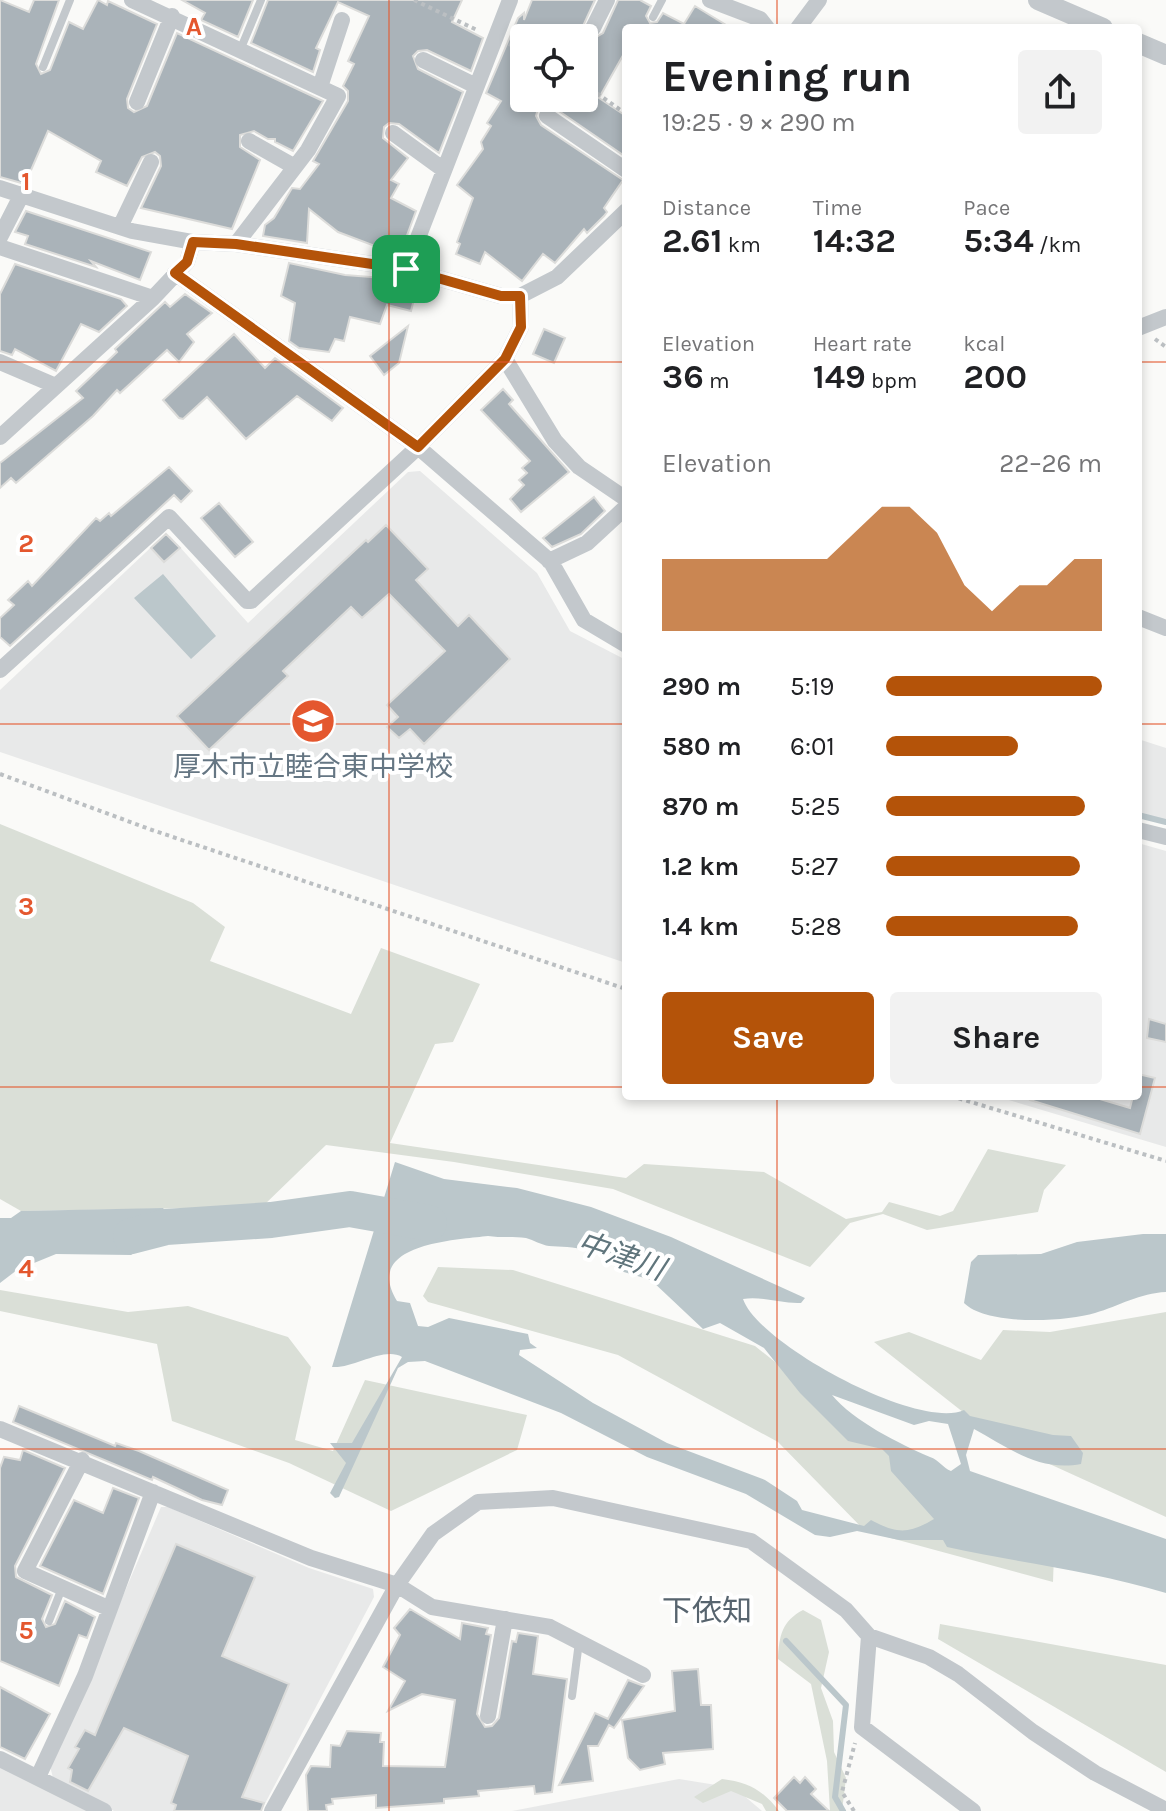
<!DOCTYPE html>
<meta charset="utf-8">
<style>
:root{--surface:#fff;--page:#f2f2f2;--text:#202124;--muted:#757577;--accent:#b45309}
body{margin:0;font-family:Karla,"Noto Sans JP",sans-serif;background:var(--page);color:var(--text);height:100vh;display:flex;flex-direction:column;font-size:30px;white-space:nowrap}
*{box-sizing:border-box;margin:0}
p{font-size:26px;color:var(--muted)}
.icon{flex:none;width:44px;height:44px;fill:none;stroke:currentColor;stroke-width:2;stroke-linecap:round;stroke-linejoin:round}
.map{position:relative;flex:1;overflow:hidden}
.panel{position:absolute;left:622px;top:24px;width:520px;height:1076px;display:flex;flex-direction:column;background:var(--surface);border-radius:8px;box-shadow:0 4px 12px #0003}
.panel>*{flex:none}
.tools{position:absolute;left:510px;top:24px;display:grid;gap:16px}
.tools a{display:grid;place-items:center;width:88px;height:88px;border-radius:8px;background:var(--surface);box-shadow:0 4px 12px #0003;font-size:40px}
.pin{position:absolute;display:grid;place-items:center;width:68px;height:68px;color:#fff;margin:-34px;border-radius:16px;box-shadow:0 4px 12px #0006}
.round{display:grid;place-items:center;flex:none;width:84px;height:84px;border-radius:8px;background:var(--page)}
.overview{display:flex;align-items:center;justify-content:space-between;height:136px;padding:0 40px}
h1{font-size:44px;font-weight:700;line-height:60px}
.figures{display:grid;grid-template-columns:repeat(3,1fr);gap:12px;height:136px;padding:8px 40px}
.figures div{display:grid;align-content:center}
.figures b{font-size:34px;font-weight:700}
.figures small{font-size:22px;font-weight:400}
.figures p{font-size:22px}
.chart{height:224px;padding:16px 40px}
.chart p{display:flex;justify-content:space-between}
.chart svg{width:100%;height:144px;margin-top:8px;fill:var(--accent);opacity:.7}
.primary-button{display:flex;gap:16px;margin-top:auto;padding:16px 40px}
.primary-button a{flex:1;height:92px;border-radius:8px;background:var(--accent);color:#fff;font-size:32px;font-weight:700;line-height:92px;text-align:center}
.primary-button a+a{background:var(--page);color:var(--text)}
ul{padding:0 40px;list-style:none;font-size:26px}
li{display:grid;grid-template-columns:128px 96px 1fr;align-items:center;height:60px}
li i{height:20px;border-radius:10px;background:var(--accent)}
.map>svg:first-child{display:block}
.built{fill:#e8e9e9}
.green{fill:#dadfd7}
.water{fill:#bbc7cb;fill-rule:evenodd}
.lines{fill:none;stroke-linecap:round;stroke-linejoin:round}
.stream{stroke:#bbc7cb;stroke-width:6}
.river{stroke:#bbc7cb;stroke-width:36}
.building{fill:#aab3b9;stroke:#dcdcda;stroke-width:2;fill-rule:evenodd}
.path{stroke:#bbbfc2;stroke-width:4;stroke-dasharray:4 4;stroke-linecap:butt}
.service{stroke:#c3c8cc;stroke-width:8}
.minor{stroke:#c3c8cc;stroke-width:16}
.tertiary{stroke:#c3c8cc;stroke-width:20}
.route-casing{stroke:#fff;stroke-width:16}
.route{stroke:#b45309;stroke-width:10}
.grid{fill:none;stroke:#e4572e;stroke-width:2;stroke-opacity:0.55}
.labels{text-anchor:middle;stroke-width:8;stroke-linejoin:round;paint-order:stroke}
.poi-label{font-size:28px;fill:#657683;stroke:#fff}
.water-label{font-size:30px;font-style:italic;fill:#60757c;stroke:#fff}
.neighbourhood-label{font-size:30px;fill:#57646e;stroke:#fff}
.grid-label{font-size:26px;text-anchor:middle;font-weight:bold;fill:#e4572e;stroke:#fff;stroke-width:8;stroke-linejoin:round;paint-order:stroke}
</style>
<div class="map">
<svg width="1166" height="1811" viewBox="0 0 1166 1811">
<rect width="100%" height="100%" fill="#fafaf8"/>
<path class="built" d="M420 471 537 573 570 631 626 660V963L0 752V690L163 536H170L248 623 408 472Z
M1138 739 1166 748V824L1138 816Z
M1138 843 1166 851V1147L995 1096H1138Z
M161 1507H168L309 1568 373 1589 374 1597 261 1811H114L53 1778 50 1766Z
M0 1761 99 1811H0Z
M679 1779 735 1788 762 1811H512Z"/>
<path class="green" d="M0 824 193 903 225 927 210 961 351 1014 381 948 480 984 453 1042 435 1044 390 1143 626 1178 644 1164 764 1172 846 1219 882 1212 889 1202 940 1216 953 1211 988 1149 1066 1165 1044 1190 1038 1212 927 1230 883 1214 850 1223 810 1267 613 1189 454 1162 326 1145 262 1207 21 1211 0 1199Z
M438 1267 513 1270 755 1346 948 1500 1054 1554 1053 1582 865 1531 778 1442 618 1355 428 1302 423 1296Z
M0 1290 128 1312 188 1306 288 1337 311 1367 295 1440 333 1451 365 1380 527 1415 517 1450 391 1511 289 1463 172 1421 157 1344 0 1311Z
M1166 1312V1517L1001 1442 874 1342 909 1332 981 1360 1003 1330 1050 1332Z
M803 1610 821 1620 829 1652 821 1688 833 1721 834 1752 846 1778 842 1811H830L827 1761 811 1684 778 1659C779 1636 782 1621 803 1610Z
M940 1624 1166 1665V1772L938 1639Z
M722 1779C748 1782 763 1790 779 1811H766L762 1804 731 1791 703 1803 694 1797Z"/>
<path class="water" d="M163 574 216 636 191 659 134 598Z
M395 1162 444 1179 517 1188 591 1207 671 1237 805 1298 801 1303C781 1304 763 1296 743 1299 758 1344 919 1431 964 1410L970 1416 1053 1435 1071 1436 1083 1453 1081 1464C1039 1472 1009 1448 974 1429L966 1455 970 1471 1166 1539V1593C1094 1571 1020 1563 947 1547L943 1540H899L857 1531 830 1537 815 1535 746 1494 647 1457 561 1413 425 1361 408 1362 398 1368 339 1497 335 1498 330 1493 346 1463 330 1443H352L402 1357C384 1346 353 1369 332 1367ZM488 1236C501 1238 514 1236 526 1238 534 1240 541 1245 549 1246 571 1247 605 1248 617 1270L651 1280 703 1329 720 1323 764 1348 800 1393 848 1441 882 1449 889 1456 891 1471 934 1519C909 1534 897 1534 871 1520L864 1526 802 1510 797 1501 765 1480 667 1443 593 1403 519 1355 520 1350 537 1348 530 1343 528 1334 449 1318 428 1327 418 1326 410 1303 397 1301C362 1244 454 1240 488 1236ZM832 1395 914 1425 929 1421 948 1424 961 1464 951 1471C943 1468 939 1460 930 1457 900 1444 853 1421 832 1395Z
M163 1208 186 1239 150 1245 131 1255 56 1254 17 1270 0 1283V1218H11L21 1211Z
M1143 1234H1166V1292C1140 1293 1119 1306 1095 1313 1065 1322 987 1326 964 1303L971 1262 978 1255 1041 1254 1077 1242Z"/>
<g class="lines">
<path class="stream" d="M1138 815 1166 822
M786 1641 846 1705 835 1797 843 1811"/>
<path class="river" d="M131 1236 166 1227 271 1220 350 1209 429 1223"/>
</g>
<path class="building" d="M0 0 29 12 34 0H59L36 64 41 74 50 70 69 22 83 29 98 0 107 5 108 1 157 24 127 99 128 108 134 112 147 106 177 33 323 101 293 151 275 142V139H268L254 131 240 135V147L260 160 232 229 141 208 161 166 160 156 155 152 142 157 127 186 96 172 101 161 48 131 25 184 0 177Z
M182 0H253L238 37 201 20 205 13Z
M268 0H462L452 22 483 38 471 71 427 50 418 51 413 56 418 69 463 92 439 153 399 124 389 123 384 127 383 138 408 158 391 180 399 184 391 198 416 211 399 257 386 255 383 249 338 232 309 209 307 243 263 236 265 225 274 218 292 188 300 189 319 164 313 161 348 101V91L343 86 354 64 348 61 369 16 338 2 316 48 320 50 313 72 251 43Z
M532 0H595L582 28 584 35 593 39 603 33 618 0H640L651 6 646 16 650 23 657 22 663 13 684 24 695 6 731 28H626V50L599 98 626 116V157L553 107 538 109 536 116 541 125 623 180 604 208 607 212 604 216 587 233 584 229 555 263 543 254 522 281 485 252 480 264 456 254 460 244 457 242 473 198 457 185 483 149 481 142 491 126 487 123 501 101 486 93 518 18 524 13V20ZM524 38H584V98H524Z
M26 211 151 252 140 280 91 261 96 267 25 244 28 236 15 232Z
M289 263 345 275 398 279 396 282 410 285 408 290 416 291 411 311 387 305 380 324 350 317 344 341 335 339 329 352 299 348 289 341 295 303 281 296Z
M15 264 121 299 127 306 99 332 81 324 56 371 15 349 12 355 0 351V294Z
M185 294 212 313 187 334 194 342 179 362 167 350 120 393 117 390 93 416 16 483 11 478 0 488V463L83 398 76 391 117 352 115 349 165 302 170 307Z
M408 326 399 363 384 375 370 356Z
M544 329 565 338 554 363 533 354Z
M234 334 265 368 275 358 343 408 332 421 297 396 246 439 207 397 183 419 179 418 163 400Z
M503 389 513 400 509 404 569 472 521 512 510 499 524 485 519 480 527 473 522 468 530 461 481 410Z
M169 467 192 491 181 502 174 495 10 646 0 637V618L14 605 8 600 28 581 32 586 96 518 100 521 109 513 111 516Z
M594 497 605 511 581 534 552 547 543 538Z
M219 503 253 542 235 557 201 518Z
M386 525 428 569 416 580 458 626 469 615 510 659 424 744 410 729 399 738 387 727 398 717 387 705 445 651 389 594 362 618 351 607 283 671 288 676 209 750 177 716 366 540 368 542Z
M166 534 180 548 164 562 151 548Z
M1149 1019 1166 1024V1042L1147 1038Z
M1138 1074 1155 1078 1140 1134 1030 1100 1031 1096H1101L1100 1099 1130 1108 1133 1096H1138Z
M19 1406 115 1446 116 1443 139 1451 228 1490 222 1505 202 1500 153 1477 152 1480 13 1422Z
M23 1450 65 1468 15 1566 16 1577 52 1595 42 1619 46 1627 55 1624 65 1601 95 1617 87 1638 79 1635 59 1686 0 1661V1468L4 1457 20 1460Z
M113 1488 139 1498 103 1594 40 1566 74 1500 103 1513Z
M176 1544 255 1577 222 1656 289 1684 242 1797 264 1803 261 1811H174L176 1805 171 1803 188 1756 124 1728 88 1791 70 1782 72 1770 68 1768 79 1749 75 1747 85 1730 95 1735 97 1730Z
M410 1609 460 1639 462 1623 488 1628 486 1634 491 1635 477 1714 485 1727 492 1726 499 1718 512 1641 516 1642 518 1633 538 1636 533 1674 567 1679 552 1792 535 1794 534 1786 478 1791 479 1796 444 1799V1803L376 1808V1795L332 1799 333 1804 326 1805 327 1811H308L306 1775 311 1766 330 1767 331 1745 340 1746 347 1731 381 1733 380 1742H384L383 1766 445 1767 455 1700 422 1694 388 1711 405 1681 383 1667 400 1635 394 1628Z
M698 1669 701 1705H711L713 1749 663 1753 665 1764 640 1770 628 1758 622 1720 675 1711 672 1671Z
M628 1680 644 1686 614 1728 609 1725 598 1746H588L593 1781 559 1785 595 1713 608 1719Z
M0 1687 50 1714 25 1759 0 1747Z
M794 1777 800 1783 805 1777 816 1789 811 1794 829 1811H787L774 1798Z"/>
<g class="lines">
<path class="path" d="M414 0 479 31
M509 44 524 51
M584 84 626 114
M1155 339 1166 347
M0 774 152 830 626 989
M951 1096 1166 1161
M854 1811 842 1792 855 1743"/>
<path class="service" d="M653 17 662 0
M241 48 261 0
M43 67 70 0
M49 1621 62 1588
M572 1696 579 1642"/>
<path class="minor" d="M132 0 338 96 308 150 236 244
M710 0 760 19 767 28
M593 28 607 0
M798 28 819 0
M423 60 476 86
M320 87 342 20
M137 102 172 16
M547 116 626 170
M393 133 444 170
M249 141 295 167
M0 188 132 231 193 242 236 244 406 269 501 296H520L557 277 626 211
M120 227 151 162
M0 237 22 194
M0 247 153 298
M406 269 510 0
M175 273 418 447 551 562 584 620 626 645
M1138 328 1166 317
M505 359 555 441 579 467 626 499
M0 362 56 386
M0 437 153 298 187 262 193 242
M549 561 587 543 626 507
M1138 617 1166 628
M0 670 169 517 247 601H251L418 447 505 359 521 327 520 296
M1138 830 1166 837
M0 1429 311 1558 397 1585 432 1607 550 1627 643 1675
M82 1460 25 1571 108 1608
M869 1636 862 1727 973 1811
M488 1716 505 1619
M0 1759 104 1811
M38 1777 85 1676 153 1492
M272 1811 397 1585 433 1534 478 1502 553 1498 751 1541 846 1610 869 1636 929 1657 958 1674 1033 1732 1095 1773 1166 1810"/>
<path class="tertiary" d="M1038 0 1103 28
M1138 43 1166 55"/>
</g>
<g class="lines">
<g class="route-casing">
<path id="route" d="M193 242 236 244 406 269 501 296H520L521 327 505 359 418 447 175 273 187 262Z"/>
</g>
<use href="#route" class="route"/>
</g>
<path class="grid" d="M389 0V1811M777 0V28M0 362H626M1138 362H1166M0 724H626M1138 724H1166M0 1087H626M1138 1087H1166M777 1096V1811M0 1449H1166"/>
<defs>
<g id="school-disc" transform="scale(2.3)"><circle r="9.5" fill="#e4572e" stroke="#fff"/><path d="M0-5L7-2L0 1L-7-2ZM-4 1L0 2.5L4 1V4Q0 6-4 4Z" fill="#fff"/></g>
</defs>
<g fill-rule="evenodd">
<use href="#school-disc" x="313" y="721"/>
</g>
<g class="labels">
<g class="poi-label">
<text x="313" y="776">厚木市立睦合東中学校</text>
</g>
<g class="water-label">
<text transform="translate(621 1256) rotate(19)" y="10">中津川</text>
</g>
<g class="neighbourhood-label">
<text x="707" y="1621">下依知</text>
</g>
</g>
<g class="grid-label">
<text x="194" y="35">A</text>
<text x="26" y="190">1</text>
<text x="26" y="552">2</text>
<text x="26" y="915">3</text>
<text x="26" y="1277">4</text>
<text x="26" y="1639">5</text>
</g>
</svg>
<div class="tools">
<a><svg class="icon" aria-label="locate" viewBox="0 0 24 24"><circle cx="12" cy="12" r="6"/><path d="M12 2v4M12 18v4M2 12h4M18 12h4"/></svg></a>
</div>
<div class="pin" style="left:406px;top:269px;background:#1e9e55"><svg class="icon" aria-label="arrive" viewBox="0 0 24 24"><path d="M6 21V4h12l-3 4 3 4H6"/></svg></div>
<section class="panel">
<div class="overview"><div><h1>Evening run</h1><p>19:25 · 9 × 290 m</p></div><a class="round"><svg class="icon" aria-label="share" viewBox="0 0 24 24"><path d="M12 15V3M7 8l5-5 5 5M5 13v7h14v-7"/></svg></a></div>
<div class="figures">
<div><p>Distance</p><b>2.61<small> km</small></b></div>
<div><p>Time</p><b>14:32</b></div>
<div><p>Pace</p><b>5:34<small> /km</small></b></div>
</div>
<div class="figures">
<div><p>Elevation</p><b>36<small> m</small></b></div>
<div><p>Heart rate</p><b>149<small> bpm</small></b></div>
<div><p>kcal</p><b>200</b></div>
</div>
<div class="chart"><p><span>Elevation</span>22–26 m</p>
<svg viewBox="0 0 160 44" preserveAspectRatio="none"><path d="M0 44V22L10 22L20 22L30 22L40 22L50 22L60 22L70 14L80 6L90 6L100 14L110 30L120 38L130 30L140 30L150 22L160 22V44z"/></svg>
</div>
<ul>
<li><b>290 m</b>5:19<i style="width:100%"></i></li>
<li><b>580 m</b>6:01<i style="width:61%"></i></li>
<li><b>870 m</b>5:25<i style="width:92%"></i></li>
<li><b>1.2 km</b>5:27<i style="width:90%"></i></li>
<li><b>1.4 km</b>5:28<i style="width:89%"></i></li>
</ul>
<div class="primary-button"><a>Save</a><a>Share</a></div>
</section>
</div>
